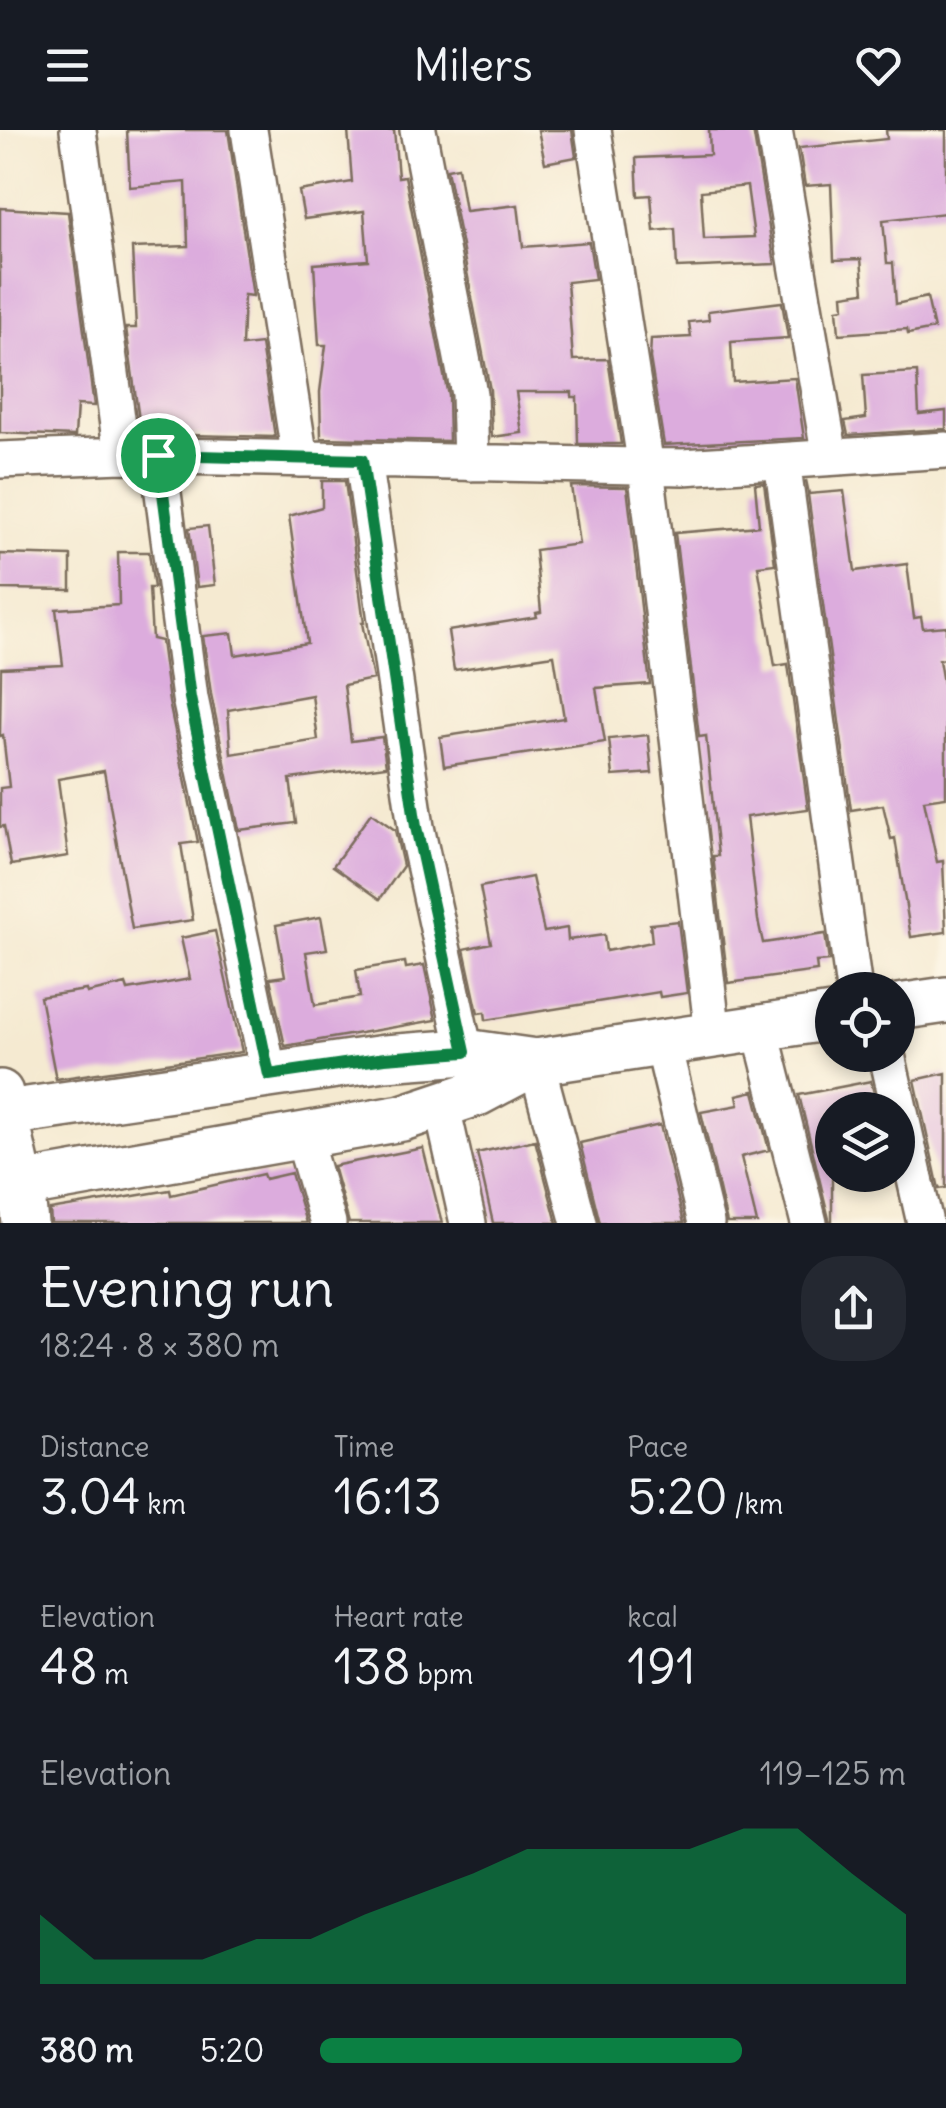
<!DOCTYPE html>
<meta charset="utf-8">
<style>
:root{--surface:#171b24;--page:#242831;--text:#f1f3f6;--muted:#9ea1a6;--accent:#0b8043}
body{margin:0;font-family:Delius,sans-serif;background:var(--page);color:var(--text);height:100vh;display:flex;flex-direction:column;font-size:38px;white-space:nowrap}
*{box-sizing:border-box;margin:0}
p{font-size:32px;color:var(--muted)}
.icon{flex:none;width:55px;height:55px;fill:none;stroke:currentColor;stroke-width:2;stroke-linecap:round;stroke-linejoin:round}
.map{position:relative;height:1093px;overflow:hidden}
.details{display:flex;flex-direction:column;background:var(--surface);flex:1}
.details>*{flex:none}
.controls{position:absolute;left:815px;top:842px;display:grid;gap:20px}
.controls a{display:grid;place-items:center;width:100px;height:100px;border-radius:50%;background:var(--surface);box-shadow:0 5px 15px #0003;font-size:50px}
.pin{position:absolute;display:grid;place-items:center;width:85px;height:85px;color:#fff;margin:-42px;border:5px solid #fff;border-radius:50%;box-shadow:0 2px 10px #0007}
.round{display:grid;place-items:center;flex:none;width:105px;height:105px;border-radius:40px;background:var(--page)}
.headline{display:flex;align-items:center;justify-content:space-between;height:170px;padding:0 40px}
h1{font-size:55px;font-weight:600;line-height:75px}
.metrics{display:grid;grid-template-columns:repeat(3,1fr);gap:15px;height:170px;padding:10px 40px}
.metrics div{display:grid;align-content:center}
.metrics b{font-size:50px;font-weight:600}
.metrics small{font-size:28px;font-weight:400}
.metrics p{font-size:28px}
.chart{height:280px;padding:20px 40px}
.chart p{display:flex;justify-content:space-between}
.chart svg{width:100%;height:180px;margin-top:10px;fill:var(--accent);opacity:.7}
ul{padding:0 40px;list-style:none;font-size:32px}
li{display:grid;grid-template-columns:160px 120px 1fr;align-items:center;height:75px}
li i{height:25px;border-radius:12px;background:var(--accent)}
header{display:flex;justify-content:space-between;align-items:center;height:130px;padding:0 40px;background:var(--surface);font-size:45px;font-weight:600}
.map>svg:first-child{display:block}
.building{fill:#dcacdd;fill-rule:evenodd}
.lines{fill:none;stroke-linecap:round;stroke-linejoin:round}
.minor-casing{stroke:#7c6d5d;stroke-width:40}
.major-casing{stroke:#7c6d5d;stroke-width:50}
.highway-casing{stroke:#7c6d5d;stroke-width:58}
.minor{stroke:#fff;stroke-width:35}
.major{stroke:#fff;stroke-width:45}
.highway{stroke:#fff;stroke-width:52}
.route-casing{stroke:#fff;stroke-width:20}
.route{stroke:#0b8043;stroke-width:12}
</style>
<header><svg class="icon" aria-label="menu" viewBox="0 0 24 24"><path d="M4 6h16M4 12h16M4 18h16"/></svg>Milers<svg class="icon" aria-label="heart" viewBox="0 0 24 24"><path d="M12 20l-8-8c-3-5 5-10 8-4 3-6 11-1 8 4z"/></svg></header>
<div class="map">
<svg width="946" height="1093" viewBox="0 0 946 1093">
<rect width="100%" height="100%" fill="#fcf5e5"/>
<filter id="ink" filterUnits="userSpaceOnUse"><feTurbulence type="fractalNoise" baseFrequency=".01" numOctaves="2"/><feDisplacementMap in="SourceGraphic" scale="20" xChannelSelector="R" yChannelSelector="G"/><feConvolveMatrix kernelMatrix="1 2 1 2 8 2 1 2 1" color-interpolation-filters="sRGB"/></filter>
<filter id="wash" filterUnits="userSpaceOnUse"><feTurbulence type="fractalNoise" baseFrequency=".0048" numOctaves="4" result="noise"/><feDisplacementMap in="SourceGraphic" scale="40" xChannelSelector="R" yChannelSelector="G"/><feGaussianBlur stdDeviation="2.25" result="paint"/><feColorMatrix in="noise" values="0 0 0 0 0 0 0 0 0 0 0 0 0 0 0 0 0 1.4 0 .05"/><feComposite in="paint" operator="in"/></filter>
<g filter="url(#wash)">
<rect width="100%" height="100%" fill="#f5ead1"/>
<g id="blocks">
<path class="building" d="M127 0H228L253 166 244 165 242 216 261 214 275 307 141 304 126 198H136L132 118 188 116 186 52 130 57Z
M394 0 398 47 405 46 448 266 449 311 321 308 320 262 326 215H319L314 134 368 130 364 81 304 89 299 61 352 52 348 1Z
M538 0H572L576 27 545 33Z
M709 0H753L775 134 677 138 675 99 654 101 651 65 638 66 636 28 710 25ZM747 56 754 107 704 109 701 61Z
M886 0H946V83L883 90 887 133H893L896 174 927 167 934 199 908 204 907 199 839 204 837 179 844 178 843 165 864 162 861 129 834 130 831 54 805 56 799 18 887 9Z
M458 37 465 81 518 75 523 117 589 112 595 149 567 152 573 230 608 229 621 314H578L577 267H572V262H516L522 303 492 307 490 260 447 39Z
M0 78 68 82 94 276 77 275 75 306 0 303Z
M782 172 788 208 731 212 733 252 795 248 804 308 664 315 650 228 651 209 691 207 689 192 709 190 708 181Z
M917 242 919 284 946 281V299L848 305 845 291 866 288 863 245Z
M806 350 809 364 844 361 855 441 907 434 914 488 921 487 923 498 946 496V529L939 530 946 570V667L924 670 937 732 943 731 946 802 911 807 895 708 891 709 883 675 851 680Z
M322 351H345L364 493H362L373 549 344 555 351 611 382 607 386 636 290 649 296 693 239 700 211 564 203 506 232 503 235 525 307 513 289 386 322 377ZM312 565 318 610 231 624 228 580Z
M764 353 775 434 758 436 775 536 788 534 808 679 746 687 758 790 763 813 825 804 829 831 816 832 817 841 728 853 713 726H718L706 606 699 607 675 403 759 396 755 354Z
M571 356 627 357 650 554 596 558 605 612 444 636 440 607 564 588 554 525 454 540 448 501 537 487 536 483 541 482 535 420 579 414Z
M208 396 215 455 197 457 189 398Z
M118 422H149L154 458H149L152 509 161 511 169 572 198 712 181 714 193 790 132 799 104 641 58 649 68 726 11 735 4 696 0 697V658L9 657 3 605 0 606 1 538 63 535 56 479 119 475Z
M0 424 71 426V460L0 459Z
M648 605 652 643 613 646 609 609Z
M371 683 395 700 403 736 380 769 333 736Z
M532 747 544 802 567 798 568 810 604 805 606 821 652 812 650 794 678 791 687 863 660 867 659 862 486 890 485 882 478 883 464 819 491 813 480 757Z
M321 787 327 819 306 822 315 875 360 867 356 840 405 832 406 838 424 835 436 890 285 916 270 848 285 846 276 795Z
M215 801 242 922 56 949 40 867 86 860 87 863 126 854 128 860 190 849 181 808Z
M946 943V1058L939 1059 915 950Z
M871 951 878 980H832V1093H830L799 965Z
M754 961 769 1020 741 1027 757 1093H727L701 982 739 975 737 965Z
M660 995 684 1093H600L580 1013Z
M535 1010 557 1093H493L477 1023Z
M423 1018 442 1093H349L333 1036Z
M291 1043 306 1093H51L50 1080 170 1060 171 1065 263 1044 265 1049Z"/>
</g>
</g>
<g filter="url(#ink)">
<use href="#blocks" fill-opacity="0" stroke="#7c6d5d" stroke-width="2.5"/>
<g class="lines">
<g class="minor-casing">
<path id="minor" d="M78 0 122 325
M249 0 300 329
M418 0 469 264 471 333
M593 0 646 337 713 905
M774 0 830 327
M158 325 190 568 269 945
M0 330 122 325 683 337 946 320
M363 330 416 697 465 922
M782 331 854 860
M760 898 809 1093
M662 911 706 1093
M887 925 925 1093
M536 932 579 1093
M442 977 468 1093
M302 1004 328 1093"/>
</g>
<g class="major-casing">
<path id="major" d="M898 877 946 870
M0 963 21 1055 25 1093
M0 984 385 928 465 922 536 932
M21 1055 402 988 477 963 536 932 832 887"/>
</g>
<g class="highway-casing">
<path id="highway" d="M0 1057 21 1055"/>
</g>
<use href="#minor" class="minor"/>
<use href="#major" class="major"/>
<use href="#highway" class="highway"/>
</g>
</g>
<g class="lines" filter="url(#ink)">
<g class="route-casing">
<path id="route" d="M158 325 362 330 416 697 465 922 385 928 269 945 190 568Z"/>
</g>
<use href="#route" class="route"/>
</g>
</svg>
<div class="controls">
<a><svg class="icon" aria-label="locate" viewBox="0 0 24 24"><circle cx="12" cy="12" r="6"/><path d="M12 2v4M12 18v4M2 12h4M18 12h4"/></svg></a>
<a><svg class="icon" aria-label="layers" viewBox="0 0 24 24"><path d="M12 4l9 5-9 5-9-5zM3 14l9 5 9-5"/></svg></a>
</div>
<div class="pin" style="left:158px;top:325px;background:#1e9e55"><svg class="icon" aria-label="arrive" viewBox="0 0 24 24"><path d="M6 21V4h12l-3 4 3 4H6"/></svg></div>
</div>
<section class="details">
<div class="headline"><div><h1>Evening run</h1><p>18:24 · 8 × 380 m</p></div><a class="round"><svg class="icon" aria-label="share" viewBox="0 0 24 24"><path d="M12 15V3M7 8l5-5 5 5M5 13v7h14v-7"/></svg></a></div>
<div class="metrics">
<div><p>Distance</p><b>3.04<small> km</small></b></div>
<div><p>Time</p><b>16:13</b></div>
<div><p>Pace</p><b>5:20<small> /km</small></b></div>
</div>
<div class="metrics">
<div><p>Elevation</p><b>48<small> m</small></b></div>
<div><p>Heart rate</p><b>138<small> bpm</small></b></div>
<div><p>kcal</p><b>191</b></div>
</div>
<div class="chart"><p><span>Elevation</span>119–125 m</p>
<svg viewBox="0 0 160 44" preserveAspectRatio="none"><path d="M0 44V27L10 38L20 38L30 38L40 33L50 33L60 27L70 22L80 17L90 11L100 11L110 11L120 11L130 6L140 6L150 17L160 27V44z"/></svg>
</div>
<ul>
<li><b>380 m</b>5:20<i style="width:72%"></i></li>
</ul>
</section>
